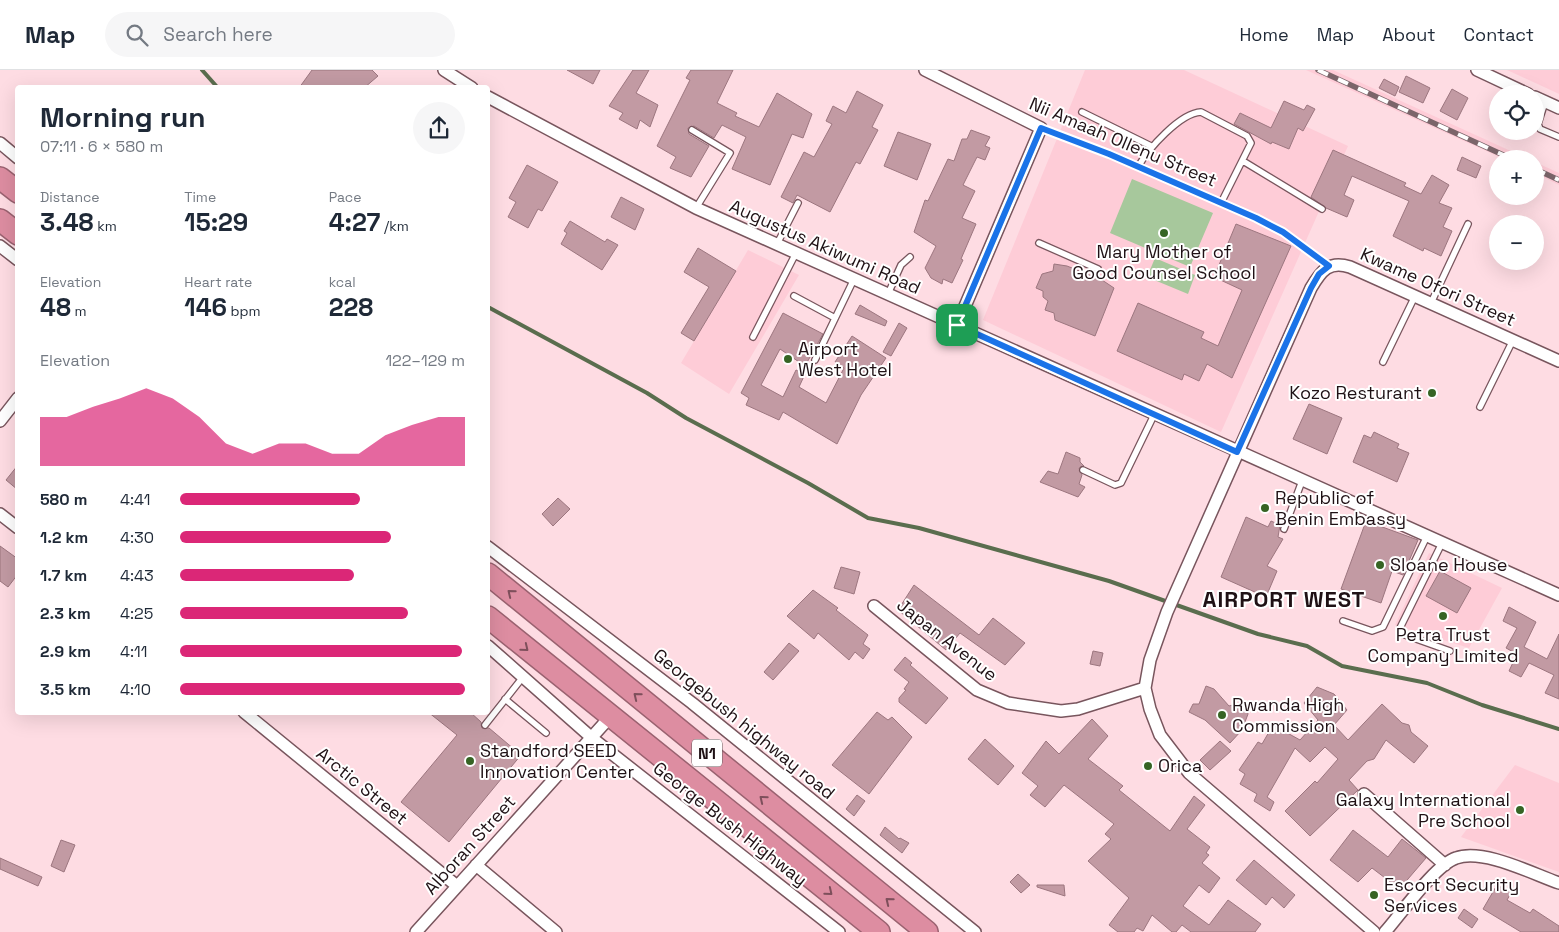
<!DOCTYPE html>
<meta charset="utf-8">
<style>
:root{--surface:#fff;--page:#f6f6f7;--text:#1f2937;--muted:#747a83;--line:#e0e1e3;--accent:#db2777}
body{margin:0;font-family:"Space Grotesk",sans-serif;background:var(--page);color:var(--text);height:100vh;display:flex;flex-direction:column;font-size:19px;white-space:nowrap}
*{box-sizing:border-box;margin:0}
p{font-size:16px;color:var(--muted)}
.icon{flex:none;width:28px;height:28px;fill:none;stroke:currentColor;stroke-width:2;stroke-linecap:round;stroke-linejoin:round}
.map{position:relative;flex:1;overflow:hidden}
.drawer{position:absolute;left:15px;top:15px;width:475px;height:630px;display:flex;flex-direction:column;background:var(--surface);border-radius:5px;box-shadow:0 5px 20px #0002}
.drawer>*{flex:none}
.buttons{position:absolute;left:1489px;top:15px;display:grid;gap:10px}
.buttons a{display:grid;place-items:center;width:55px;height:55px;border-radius:50%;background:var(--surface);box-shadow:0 5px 20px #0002;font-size:25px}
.pin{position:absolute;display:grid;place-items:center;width:42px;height:42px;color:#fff;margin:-21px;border-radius:10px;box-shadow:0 2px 8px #0006}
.round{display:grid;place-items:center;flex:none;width:52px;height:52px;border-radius:26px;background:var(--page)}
.summary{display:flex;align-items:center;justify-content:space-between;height:85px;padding:0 25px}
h1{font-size:28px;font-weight:700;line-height:38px}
.figures{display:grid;grid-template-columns:repeat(3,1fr);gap:8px;height:85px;padding:5px 25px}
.figures div{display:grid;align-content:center}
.figures b{font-size:25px;font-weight:700}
.figures small{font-size:14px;font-weight:400}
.figures p{font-size:14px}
.chart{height:140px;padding:10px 25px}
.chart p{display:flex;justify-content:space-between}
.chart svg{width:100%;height:90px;margin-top:5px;fill:var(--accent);opacity:.7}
ul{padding:0 25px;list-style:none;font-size:16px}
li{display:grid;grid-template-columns:80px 60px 1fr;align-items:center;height:38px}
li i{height:12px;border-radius:6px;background:var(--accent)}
header{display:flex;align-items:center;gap:30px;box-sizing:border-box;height:70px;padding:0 25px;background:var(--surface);border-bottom:1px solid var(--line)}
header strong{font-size:24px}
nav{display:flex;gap:28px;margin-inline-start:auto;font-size:18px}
.search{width:350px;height:45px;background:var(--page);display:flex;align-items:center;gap:12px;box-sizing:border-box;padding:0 18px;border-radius:28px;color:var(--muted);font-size:19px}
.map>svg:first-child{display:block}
.built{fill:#feccd7}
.garden{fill:#a7c89c}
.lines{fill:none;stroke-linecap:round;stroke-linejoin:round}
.stream{stroke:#5a6d4e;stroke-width:4}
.building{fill:#c29aa3;stroke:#9c767f}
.lane-casing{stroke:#78555d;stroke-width:8}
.street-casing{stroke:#78555d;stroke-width:14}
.highway-casing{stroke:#9a6270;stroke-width:24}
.lane{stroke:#fff;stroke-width:5.5}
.street{stroke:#fff;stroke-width:11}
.highway{stroke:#dd8da1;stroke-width:21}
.rail-casing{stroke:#7b656a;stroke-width:5.5}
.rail{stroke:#fff;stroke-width:4;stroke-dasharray:11;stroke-linecap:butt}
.oneway{stroke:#7e4f5b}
.route-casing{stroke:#fff;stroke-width:10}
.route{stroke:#1a73e8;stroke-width:6}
.poi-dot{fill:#366424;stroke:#fff;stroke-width:2}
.labels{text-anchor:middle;stroke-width:4;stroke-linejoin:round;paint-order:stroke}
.shield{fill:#fff;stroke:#62585b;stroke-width:1}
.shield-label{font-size:16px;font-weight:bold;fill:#1f1115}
.street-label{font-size:18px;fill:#1f1115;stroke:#fff}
.poi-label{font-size:18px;fill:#1f1115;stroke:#fff;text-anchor:start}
.district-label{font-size:22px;font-weight:bold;letter-spacing:1px;fill:#1f1115;stroke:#fff}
</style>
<header>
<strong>Map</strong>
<div class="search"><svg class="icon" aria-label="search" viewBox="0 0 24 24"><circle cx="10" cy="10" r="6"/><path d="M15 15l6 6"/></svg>Search here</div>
<nav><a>Home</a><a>Map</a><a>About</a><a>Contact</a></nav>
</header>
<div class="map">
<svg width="1559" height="862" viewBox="0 0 1559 862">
<rect width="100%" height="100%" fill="#fedce3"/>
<path class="built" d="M1085 0H1184L1348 76 1221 362 983 250Z
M1306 0H1333L1528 89H1504Z
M1507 0H1559V24L1557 23Z
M1535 92 1559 103V115L1535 103Z
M748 180 799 205 729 324 681 293Z
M1429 483 1502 518 1469 578 1395 555Z
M1515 695 1559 713V802L1461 767Z"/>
<path class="garden" d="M1132 109 1213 143 1190 197 1110 163Z
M1155 188 1195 205 1188 224 1147 207Z"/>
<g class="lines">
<path class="stream" d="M202 0 218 18
M488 237 647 323 686 348 808 413 868 448 919 458 1109 511 1258 564 1307 576 1342 596 1427 613 1482 635 1559 659"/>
</g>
<path class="building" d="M312 0H372L378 6 364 18H299Z
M567 0H600L593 14Z
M633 0H649L636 23 658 35 650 57 640 50 637 59 619 49 623 43 609 36Z
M691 0H733L717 33 737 43 735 46 759 57 777 23 812 44 803 68 792 64 770 115 732 99 746 67 722 55 714 68 694 56 688 58 689 64 709 76 691 107 670 98 676 87 657 76 690 10 686 8Z
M1406 6 1430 18 1423 33 1399 22Z
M1384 9 1399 17 1395 26 1379 18Z
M1452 19 1468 28 1457 50 1440 41Z
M857 21 883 35 872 57 878 60 860 94 856 92 830 142 797 125 793 133 781 127 804 82 814 87 832 54 826 51 833 36 846 43Z
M1284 31 1304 40 1307 35 1315 39 1303 61 1298 58 1289 79 1272 72 1271 74 1234 54 1240 43 1271 58Z
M971 60 990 67 985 76 990 78 985 90 977 87 963 115 975 121 962 148 976 154 961 189 963 190 952 213 943 209 942 214 931 208 925 198 936 176 914 162 925 130 928 131 948 89 954 91 962 69H967Z
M898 62 931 74 917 110 884 96Z
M1333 80 1406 113 1404 116 1421 124 1432 105 1449 115 1439 133 1452 138 1443 157 1452 161 1441 186 1424 178 1423 181 1393 166 1409 131 1352 106 1344 125 1354 130 1347 147 1326 138 1311 127Z
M1462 87 1481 96 1476 108 1457 100Z
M527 95 558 112 542 141 538 139 528 158 508 147 516 132 509 128Z
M621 127 644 139 635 160 611 147Z
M570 151 605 172 607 169 618 175 602 200 561 174 567 163 564 161Z
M1236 154 1291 176 1232 308 1207 294 1199 311 1184 304 1182 310 1117 281 1138 233 1204 262 1201 268 1218 276 1242 220 1214 207Z
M698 178 736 201 694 271 681 263 709 217 684 202Z
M1054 194 1067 196 1102 210 1114 218 1095 266 1055 250 1054 243 1045 240 1048 231 1043 227V221L1036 218 1042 204 1053 201Z
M860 235 887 251 885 256 855 244Z
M783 243 823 264 805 296 780 279 761 315 783 327 796 300 805 304 799 317 826 333 844 298 835 292 852 266 886 288 861 325 837 374 783 342 779 350 746 335 749 328 741 323Z
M899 253 907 258 891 286 883 282Z
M1309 334 1342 348 1327 384 1293 369Z
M1374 362 1399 374 1397 378 1409 383 1397 412 1353 392 1364 365 1371 368Z
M1066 382 1080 388V392L1084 396 1079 398 1082 405 1079 414 1085 417 1078 427 1040 412 1048 401 1058 404Z
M18 395V420L6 410Z
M558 428 570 439 553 456 542 444Z
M1246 447 1268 457 1271 451 1280 455 1278 467 1283 469 1267 496 1277 501 1266 527 1221 507Z
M1366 451 1418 470 1403 505 1392 501 1381 533 1341 519Z
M0 476 18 489V504L8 517 0 511Z
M841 497 860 502 854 524 834 518Z
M1440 501 1471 518 1457 543 1426 526Z
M914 515 979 565 993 548 1025 573 1005 595 960 563 946 580 898 540Z
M813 520 838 538 836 540 868 565 863 574 870 579 863 589 855 582 849 590 818 563 814 569 787 546Z
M1509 537 1536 552 1524 577 1547 589 1559 564V629L1545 623 1554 605 1529 593 1521 607 1509 601 1517 584 1506 578 1517 558 1503 551Z
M789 573 799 581 773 610 764 602Z
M1093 581 1103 583 1100 596 1090 594Z
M905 587 912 593 910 595 948 628 926 654 899 632V628L906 620 904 619 909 612 894 600Z
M1206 616 1214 619 1229 636 1245 632 1248 644 1242 660 1230 673 1205 650 1189 642 1193 634H1199Z
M1317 617 1334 624 1347 640 1334 655 1348 670 1382 634 1402 653 1409 655 1411 662 1428 676 1414 693 1386 670 1374 689 1367 691 1349 710 1358 720 1310 766 1285 741 1315 711 1317 713 1338 689 1325 677 1310 692 1295 678 1267 727 1274 732 1270 741 1254 731 1257 724 1240 714 1245 704 1239 700 1258 672 1262 674 1273 655 1300 670 1318 650 1304 633Z
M428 642H470L481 652 482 658H489L521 685 449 772 401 732 457 665Z
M877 642 888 650 892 647 912 667 869 724 832 695Z
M1092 649 1108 666 1088 689 1123 716 1119 720 1170 761 1194 726 1205 735 1187 759 1210 777 1206 783 1209 785 1202 793 1220 808 1209 823 1199 815 1183 836 1209 855 1228 830 1261 854 1255 862H1191L1182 855 1176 862H1172L1152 845 1143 861 1137 858 1134 862H1118L1109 855 1129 828 1088 791 1111 769 1105 764 1114 754 1064 715 1045 737 1030 725 1038 716 1022 703 1046 671 1059 684Z
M985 669 1014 696 998 715 968 689Z
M1220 671 1231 681 1210 700 1200 690Z
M857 725 865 731 854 746 846 739Z
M885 757 899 769 900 768 909 773 902 783 880 765Z
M1353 760 1388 787 1402 769 1426 788 1402 816 1396 811 1393 814 1372 798 1358 812 1330 790Z
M61 770 75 775 64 802 51 796Z
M0 788 42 807 38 816 0 799Z
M1254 790 1295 825 1284 838 1272 827 1266 835 1236 810Z
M1018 804 1030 815 1021 823 1010 812Z
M1037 815H1064L1065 826 1037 817Z
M1497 815 1511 823 1507 830 1530 843 1533 839 1559 856V862H1521L1483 839Z
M1464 839 1478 849 1472 858 1458 848Z"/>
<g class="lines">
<g class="lane-casing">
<path id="lane" d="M1545 32 1538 54 1540 59 1559 67
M1082 42 1151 76
M1041 58 1109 84 1256 148 1283 162 1329 196
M692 60 730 83 696 138
M1243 91 1322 139
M1138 97C1148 79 1180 43 1201 42L1247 66 1251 73 1221 133
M1039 173 1098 199
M777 174 798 133
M888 224 901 195 910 187
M794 226 835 248
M1431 233 1468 154
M753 267 796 183
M815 290 854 209
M1383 292 1415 226
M1480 337 1513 270
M1083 400 1115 415 1121 413 1154 345
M1284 459 1302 411
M1442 473 1400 558 1405 565 1450 581
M1343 551 1372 561 1383 557 1427 466
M505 629 546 663
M485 655 523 607"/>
</g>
<g class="street-casing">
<path id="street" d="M444 0 472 18
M925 0 1041 58 957 255
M1477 0 1528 24
M488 27 696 138 1559 525
M1535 27 1559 38
M0 73 18 88
M0 176 18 190
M0 351 18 328
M0 444 18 458
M488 477 692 633 975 862
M874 536 977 620 1008 633 1061 641 1078 639 1145 618
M488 576 592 668 839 862
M244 642 457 816
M1364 724 1445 795
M476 795 556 862
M416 862 610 647
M1374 862 1189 703 1160 665 1150 639 1145 618 1150 590 1167 542 1311 218C1321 201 1329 190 1350 197L1559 291
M1385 862C1401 844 1435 795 1456 788 1483 778 1533 804 1559 813"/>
</g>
<g class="highway-casing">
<path id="highway" d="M0 108 18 122
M0 150 18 164
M488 504 927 862
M488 547 879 862"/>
</g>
<use href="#lane" class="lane"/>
<use href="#street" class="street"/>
<use href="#highway" class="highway"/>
<g class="rail-casing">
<path id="rail" d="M1318 0 1512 89
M1535 99 1559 110"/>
</g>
<use href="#rail" class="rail"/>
</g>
<defs><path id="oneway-chevron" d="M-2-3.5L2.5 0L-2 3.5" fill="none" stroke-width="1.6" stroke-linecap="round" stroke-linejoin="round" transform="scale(1.25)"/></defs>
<g class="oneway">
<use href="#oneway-chevron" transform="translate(511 523) rotate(-141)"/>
<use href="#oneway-chevron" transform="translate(525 578) rotate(39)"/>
<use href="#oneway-chevron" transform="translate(637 626) rotate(-141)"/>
<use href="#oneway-chevron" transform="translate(763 729) rotate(-141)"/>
<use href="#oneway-chevron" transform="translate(829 822) rotate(39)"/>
<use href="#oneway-chevron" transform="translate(889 831) rotate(-141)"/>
</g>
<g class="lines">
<g class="route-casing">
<path id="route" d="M1041 58 1109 84 1256 148 1283 162 1329 196 1319 204 1311 218 1237 382 957 255Z"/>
</g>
<use href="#route" class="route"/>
</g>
<g class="poi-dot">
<circle cx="1164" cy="163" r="5"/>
<circle cx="788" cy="289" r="5"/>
<circle cx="1432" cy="323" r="5"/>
<circle cx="1265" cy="438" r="5"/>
<circle cx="1380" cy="495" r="5"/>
<circle cx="1443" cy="546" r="5"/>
<circle cx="1222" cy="645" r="5"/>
<circle cx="470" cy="691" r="5"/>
<circle cx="1148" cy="696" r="5"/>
<circle cx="1520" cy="740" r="5"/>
<circle cx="1374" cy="825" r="5"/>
</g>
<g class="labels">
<rect class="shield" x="692" y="669.5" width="30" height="27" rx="4"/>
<g class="shield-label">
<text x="707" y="689">N1</text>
</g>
<g class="street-label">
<text transform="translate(1123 72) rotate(23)" y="6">Nii Amaah Ollenu Street</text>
<text transform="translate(825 177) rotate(24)" y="6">Augustus Akiwumi Road</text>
<text transform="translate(1438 217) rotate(24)" y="6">Kwame Ofori Street</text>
<text transform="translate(947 570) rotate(38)" y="6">Japan Avenue</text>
<text transform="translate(744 654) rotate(39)" y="6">Georgebush highway road</text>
<text transform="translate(362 716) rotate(39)" y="6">Arctic Street</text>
<text transform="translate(730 754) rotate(38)" y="6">George Bush Highway</text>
<text transform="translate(470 775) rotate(-48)" y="6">Alboran Street</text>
</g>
<g class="poi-label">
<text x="1164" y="188" text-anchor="middle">Mary Mother of<tspan x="1164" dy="21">Good Counsel School</tspan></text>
<text x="798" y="285">Airport<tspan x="798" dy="21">West Hotel</tspan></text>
<text x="1422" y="329" text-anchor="end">Kozo Resturant</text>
<text x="1275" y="434">Republic of<tspan x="1275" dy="21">Benin Embassy</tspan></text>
<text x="1390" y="501">Sloane House</text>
<text x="1443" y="571" text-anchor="middle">Petra Trust<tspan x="1443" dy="21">Company Limited</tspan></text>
<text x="1232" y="641">Rwanda High<tspan x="1232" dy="21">Commission</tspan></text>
<text x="480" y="687">Standford SEED<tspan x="480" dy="21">Innovation Center</tspan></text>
<text x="1158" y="702">Orica</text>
<text x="1510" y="736" text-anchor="end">Galaxy International<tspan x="1510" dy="21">Pre School</tspan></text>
<text x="1384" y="821">Escort Security<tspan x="1384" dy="21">Services</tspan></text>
</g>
<g class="district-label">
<text x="1284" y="537">AIRPORT WEST</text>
</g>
</g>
</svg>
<div class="buttons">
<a><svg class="icon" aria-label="locate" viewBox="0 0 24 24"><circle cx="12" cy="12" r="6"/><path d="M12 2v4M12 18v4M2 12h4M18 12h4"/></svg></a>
<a>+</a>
<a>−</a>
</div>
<div class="pin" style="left:957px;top:255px;background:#1e9e55"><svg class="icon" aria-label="arrive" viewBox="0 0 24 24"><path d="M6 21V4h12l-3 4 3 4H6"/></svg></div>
<section class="drawer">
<div class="summary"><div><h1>Morning run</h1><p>07:11 · 6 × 580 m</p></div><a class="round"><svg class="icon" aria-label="share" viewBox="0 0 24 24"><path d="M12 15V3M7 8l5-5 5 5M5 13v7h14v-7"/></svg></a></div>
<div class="figures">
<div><p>Distance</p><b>3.48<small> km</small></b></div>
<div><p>Time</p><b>15:29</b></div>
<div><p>Pace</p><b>4:27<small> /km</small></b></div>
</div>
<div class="figures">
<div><p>Elevation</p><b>48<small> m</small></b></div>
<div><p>Heart rate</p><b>146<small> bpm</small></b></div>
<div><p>kcal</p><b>228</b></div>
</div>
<div class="chart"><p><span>Elevation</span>122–129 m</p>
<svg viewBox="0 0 160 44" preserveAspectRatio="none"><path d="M0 44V20L10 20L20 15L30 11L40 6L50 11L60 20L70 33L80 38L90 33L100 33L110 38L120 38L130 29L140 24L150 20L160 20V44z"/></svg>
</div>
<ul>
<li><b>580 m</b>4:41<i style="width:63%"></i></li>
<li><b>1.2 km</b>4:30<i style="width:74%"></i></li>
<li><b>1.7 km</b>4:43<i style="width:61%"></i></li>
<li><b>2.3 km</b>4:25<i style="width:80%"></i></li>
<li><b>2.9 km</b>4:11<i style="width:99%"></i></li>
<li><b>3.5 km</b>4:10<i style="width:100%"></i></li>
</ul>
</section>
</div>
